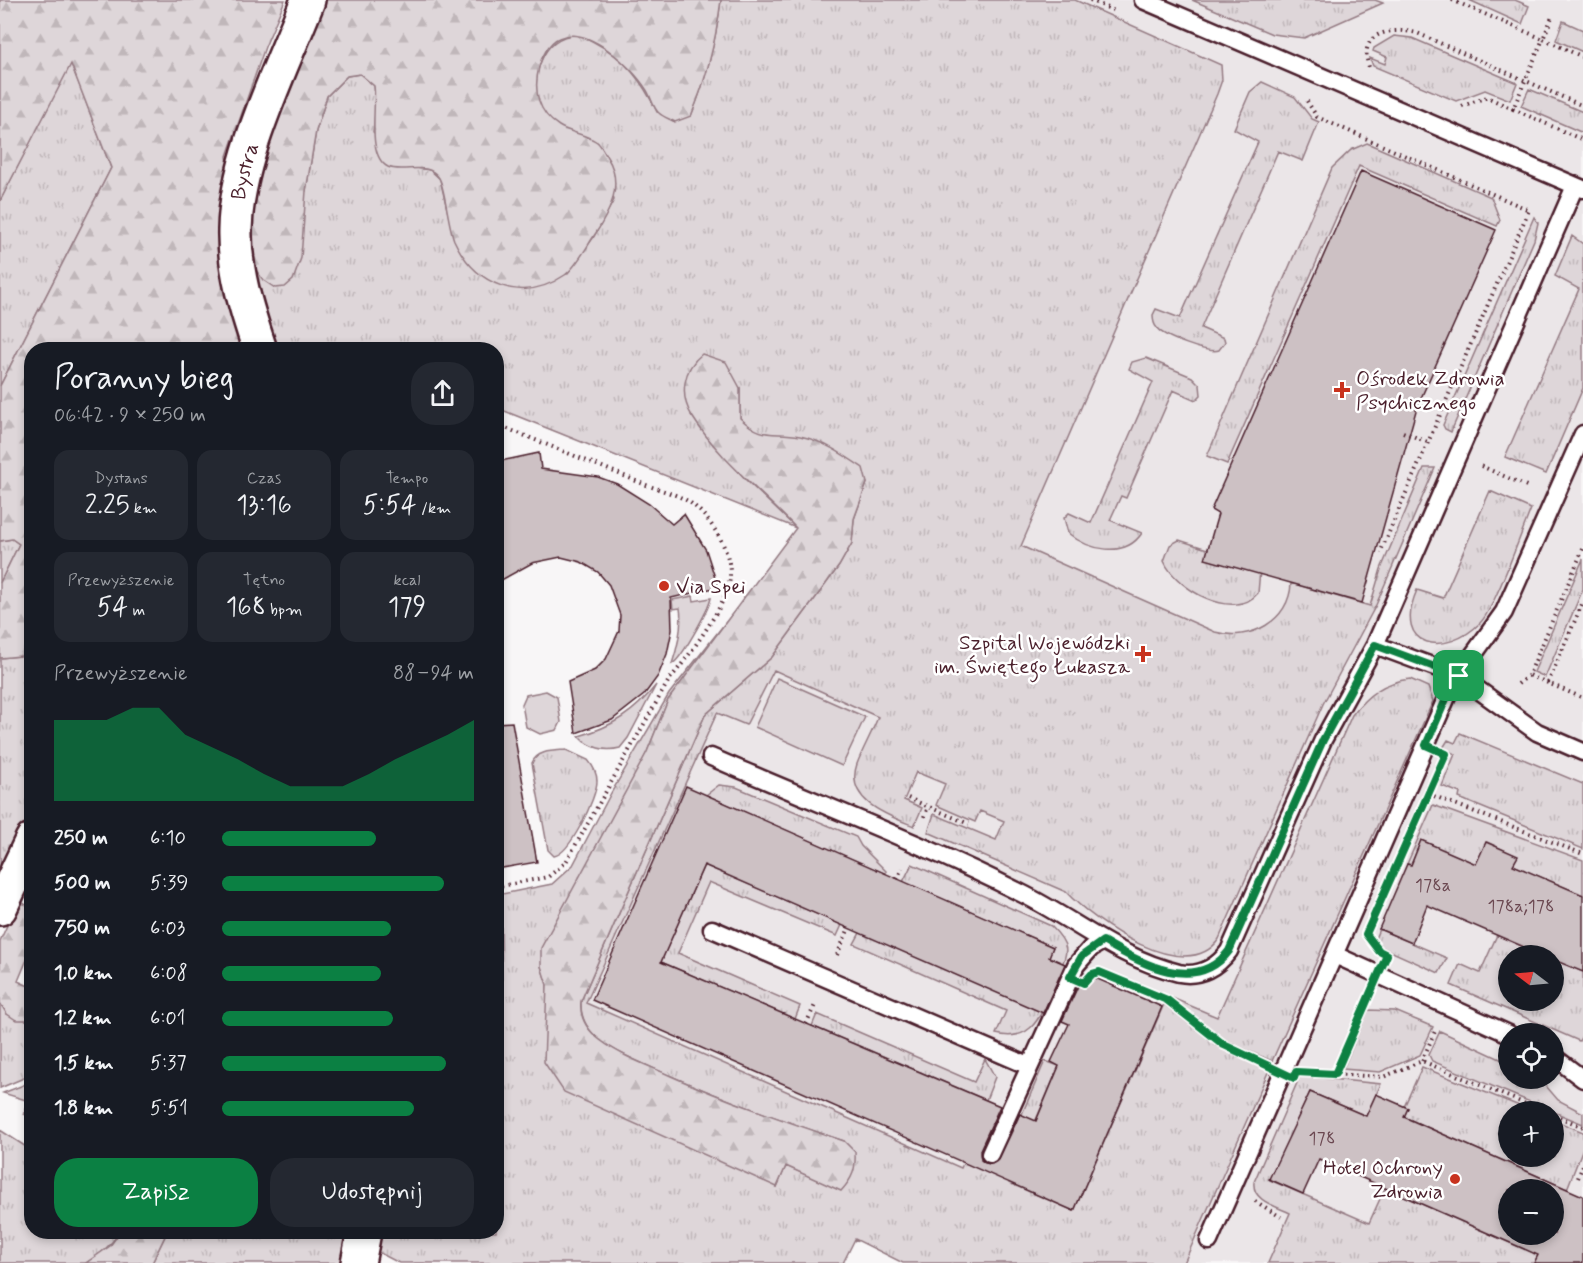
<!DOCTYPE html>
<html lang="pl">
<meta charset="utf-8">
<style>
:root{--surface:#171b24;--page:#242831;--text:#f1f3f6;--muted:#9ea1a6;--accent:#0b8043}
body{margin:0;font-family:Mynerve,sans-serif;background:var(--page);color:var(--text);height:100vh;display:flex;flex-direction:column;font-size:22px;white-space:nowrap}
*{box-sizing:border-box;margin:0}
p{font-size:20px;color:var(--muted)}
.icon{flex:none;width:33px;height:33px;fill:none;stroke:currentColor;stroke-width:2;stroke-linecap:round;stroke-linejoin:round}
.map{position:relative;flex:1;overflow:hidden}
.details{position:absolute;left:24px;top:342px;width:480px;height:897px;display:flex;flex-direction:column;background:var(--surface);border-radius:24px;box-shadow:0 3px 9px #0003}
.details>*{flex:none}
.needle{width:39px;rotate:286deg}
.controls{position:absolute;left:1498px;top:945px;display:grid;gap:12px}
.controls a{display:grid;place-items:center;width:66px;height:66px;border-radius:50%;background:var(--surface);box-shadow:0 3px 9px #0003;font-size:30px}
.pin{position:absolute;display:grid;place-items:center;width:51px;height:51px;color:#fff;margin:-26px;border-radius:12px;box-shadow:0 3px 9px #0006}
.round{display:grid;place-items:center;flex:none;width:63px;height:63px;border-radius:24px;background:var(--page)}
.head{display:flex;align-items:center;justify-content:space-between;height:102px;padding:0 30px}
h1{font-size:33px;font-weight:600;line-height:45px}
.figures{display:grid;grid-template-columns:repeat(3,1fr);gap:9px;height:102px;padding:6px 30px}
.figures div{display:grid;align-content:center;border-radius:15px;background:var(--page);text-align:center}
.figures b{font-size:26px;font-weight:600}
.figures small{font-size:16px;font-weight:400}
.figures p{font-size:16px}
.chart{height:168px;padding:12px 30px}
.chart p{display:flex;justify-content:space-between}
.chart svg{width:100%;height:108px;margin-top:6px;fill:var(--accent);opacity:.7}
.button{display:flex;gap:12px;margin-top:auto;padding:12px 30px}
.button a{flex:1;height:69px;border-radius:24px;background:var(--accent);color:#fff;font-size:24px;font-weight:600;line-height:69px;text-align:center}
.button a+a{background:var(--page);color:var(--text)}
ul{padding:0 30px;list-style:none;font-size:20px}
li{display:grid;grid-template-columns:96px 72px 1fr;align-items:center;height:45px}
li i{height:15px;border-radius:8px;background:var(--accent)}
.map>svg:first-child{display:block}
.built{fill:#ebe6e8;fill-rule:evenodd}
.grass{fill:url(#grass-tufts);stroke:#947a82;stroke-width:1.5}
.forest{fill:url(#forest-firs);stroke:#947a82;stroke-width:1.5}
.green{fill:#ded6d9;stroke:#947a82;stroke-width:1.5}
.building{fill:#cdc1c4;stroke:#4a1f2b;stroke-width:1.5;fill-rule:evenodd}
.lines{fill:none;stroke-linecap:round;stroke-linejoin:round}
.lane-casing{stroke:#4a1f2b;stroke-width:21}
.street-casing{stroke:#4a1f2b;stroke-width:38}
.path{stroke:#4a1f2b;stroke-width:4;stroke-dasharray:1.5 4.5;stroke-linecap:butt}
.lane{stroke:#fff;stroke-width:16}
.street{stroke:#fff;stroke-width:33}
.route-casing{stroke:#fff;stroke-width:12}
.route{stroke:#0b8043;stroke-width:8}
.poi-dot{fill:#c8321e;stroke:#fff;stroke-width:2}
.labels{text-anchor:middle;stroke-width:5;stroke-linejoin:round;paint-order:stroke}
.number-label{font-size:18px;fill:#6b4851}
.street-label{font-size:21px;fill:#4a1f2b;stroke:#fff}
.poi-label{font-size:21px;fill:#4a1f2b;stroke:#fff;text-anchor:start}
</style>
<div class="map">
<svg width="1583" height="1263" viewBox="0 0 1583 1263">
<defs>
<pattern id="grass-tufts" width="24" height="20" patternUnits="userSpaceOnUse" patternTransform="scale(1.5)"><rect width="24" height="20" fill="#ded6d9"/><path d="M3 7l-1-3M5 7V3M7 7l1-3M15 17l-1-3M17 17v-4M19 17l1-3" fill="none" stroke="#c0b7ba"/></pattern>
<pattern id="forest-firs" width="22" height="20" patternUnits="userSpaceOnUse" patternTransform="scale(1.5)"><rect width="22" height="20" fill="#ded6d9"/><path d="M5 1l3.5 6h-7zM16 11l3.5 6h-7z" fill="#c0b7ba"/></pattern>
</defs>
<rect width="100%" height="100%" fill="#f8f6f7"/>
<filter id="ink" filterUnits="userSpaceOnUse"><feTurbulence type="fractalNoise" baseFrequency=".0167" numOctaves="2"/><feDisplacementMap in="SourceGraphic" scale="12" xChannelSelector="R" yChannelSelector="G"/><feConvolveMatrix kernelMatrix="1 2 1 2 8 2 1 2 1" color-interpolation-filters="sRGB"/></filter>
<g filter="url(#ink)">
<path class="built" d="M322 0H1583V1263H999L508 1066 668 700 796 528 497 408 496 350ZM1509 956H1554V1000H1509ZM1509 1034H1554V1078H1509ZM1509 1112H1554V1156H1509ZM1509 1190H1554V1234H1509Z"/>
<path class="grass" d="M721 0H1075L1221 65 1222 80 1217 94 1021 546 1215 632C1250 642 1290 621 1291 583L1370 606 1381 569 1424 468H1435L1376 605 1323 704 1219 939C1186 987 1093 921 1066 892L928 832 934 814 996 840 1004 821 980 811 975 822 936 805 945 784 916 772 904 800 922 808 914 826C889 816 844 801 857 764 863 748 872 733 878 717L774 670 746 725 717 713 586 1003 961 1168 977 1134 970 1163 996 1174 1045 1061 1059 1066 1009 1183 1074 1211 1164 1004 1222 1049 1269 1070 1184 1263H903L855 1239 843 1263H399L378 1252 382 1232H496V989L502 988 501 925 497 924V895L552 884 573 865 611 793 669 694 737 608 668 700 647 752 541 966 547 984V1008L777 1187 786 1166 841 1190 844 1141C785 1121 727 1101 671 1076 647 1065 621 1056 600 1040 587 1030 580 1018 581 1001L705 715 772 657 839 566 852 543 854 519 867 483 777 435 754 431 740 418V388L691 415 746 480 796 528 497 408 496 350 273 349 261 315 249 243 306 191 316 131 327 96 347 76 360 74 374 85 376 103 373 132 416 168 430 170 440 179 454 239 567 274 593 238 614 200 598 143C581 136 552 129 542 112 527 84 541 33 578 35 583 35 589 40 594 42 625 58 643 82 657 112L691 116C707 78 716 40 721 0Z
M1192 0H1375L1383 3 1304 38 1272 34Z
M1469 0H1515L1529 6 1522 24Z
M1563 21 1583 30V52L1556 40Z
M1394 36 1412 38 1517 83 1510 100 1485 90 1456 101 1373 66 1370 58 1385 64 1387 57 1373 51 1374 48Z
M71 63 111 168 0 386V201Z
M1262 82 1295 97 1312 119 1319 122 1303 161 1278 151 1201 328 1224 338 1225 342 1219 350C1209 354 1163 337 1157 328 1153 324 1153 319 1153 315L1156 309 1180 318 1258 142 1234 129 1250 92Z
M1529 89 1583 112V133L1521 106Z
M1367 143 1491 197 1500 220 1497 226 1359 166 1227 464 1207 456 1332 168 1351 150Z
M1534 217 1538 223 1534 240 1451 432 1445 429 1443 425Z
M1572 236 1583 244V388L1546 474 1505 457 1579 289 1555 276Z
M1146 358 1192 377 1200 385 1201 395 1196 400 1173 390 1126 498 1121 496 1110 520 1142 533C1125 559 1088 550 1068 533L1064 518 1069 513 1091 523 1153 382 1129 369 1132 362Z
M1490 491 1531 509C1521 533 1495 608 1480 623 1447 657 1391 650 1417 590L1443 598Z
M12 539 19 544 0 583V541Z
M1179 540 1251 563 1260 570 1258 593C1234 622 1176 589 1164 561L1170 545Z
M1583 559V589L1545 677 1534 672Z
M31 655V825L0 892V658Z
M1410 679 1428 687 1433 701 1272 1061 1227 1042 1172 998 1217 1017 1352 715C1367 695 1384 682 1410 679Z
M1460 733 1583 784V849L1459 798 1460 793 1442 786 1455 754 1443 748 1448 740 1455 743Z
M566 750 588 760C593 766 597 773 597 781 597 797 570 854 554 856L548 850 532 763C537 750 554 751 566 750Z
M719 785 736 787 856 837 861 846 886 871V874L706 795Z
M1433 805 1583 860V895L1513 865 1517 856 1487 842 1478 865 1421 841 1411 865 1407 864Z
M912 864 1051 926C1073 948 1067 953 1056 979L1042 973 1053 947 903 882Z
M704 865 842 925 837 936 709 882 678 953 800 1006 795 1019 661 962Z
M1379 929 1447 958 1439 973 1381 947 1375 939Z
M860 933 1050 996C1038 1022 1028 1042 996 1034L1006 1011 854 944Z
M1497 935 1545 955 1509 956V1000H1554V959L1583 972V1034L1579 1041 1451 985 1460 964 1480 973Z
M0 1002 7 1014 27 1020 32 1010 31 1075 0 1088Z
M1368 1010 1395 1011 1433 1027 1420 1055 1380 1072 1343 1069Z
M817 1014 974 1082 985 1059 995 1077 986 1100 812 1026Z
M1440 1031 1509 1063V1078L1540 1079 1558 1100 1583 1113V1124L1432 1061 1429 1055Z
M1422 1067 1532 1111 1509 1112V1156H1554V1120L1583 1132V1148L1567 1189 1404 1117 1408 1108 1404 1107Z
M1300 1076 1381 1084 1366 1116 1310 1092 1270 1180 1369 1223 1385 1188 1538 1255 1535 1261 1540 1263H1268L1290 1213C1276 1206 1252 1201 1254 1182Z
M31 1082V1118L24 1114 29 1101 3 1093Z
M0 1130 31 1150 32 1232H120C110 1246 101 1254 86 1263H0Z
M167 1232H346L340 1263H152Z"/>
<path class="forest" d="M0 0H285L265 47 227 156 231 184 229 303 242 349 32 350 31 655 0 658V583L19 544 12 539 0 541V386L111 168 71 64 0 201Z
M322 0H721C716 40 707 78 691 116L675 122C670 119 663 117 659 113 653 108 651 96 646 89 632 67 588 24 559 38 549 42 541 58 539 67 533 91 538 113 559 126 570 133 586 134 597 142 601 145 604 152 607 157 625 185 609 214 592 239 585 250 575 268 565 275 521 305 475 285 454 240 448 225 445 188 439 178 428 160 403 174 388 167 366 156 377 106 374 86L360 74 347 76 327 96 316 131 306 191 301 258 293 280 285 287 275 288 263 280 256 270 249 243 258 164Z
M702 354 726 362 740 388V418C763 440 772 431 800 436 824 441 844 455 863 468L867 483 854 519 852 543 839 566 772 657 705 715 581 1001C579 1018 587 1030 600 1040 621 1056 647 1065 671 1076 727 1101 785 1121 844 1141L855 1152C856 1169 853 1178 841 1191L786 1166 777 1187 564 1092 544 1062 547 985 541 966V948L647 752 668 700 796 528C763 493 717 457 692 416 679 395 683 369 702 354Z
M18 901 31 907V950L18 981 31 987V1010L27 1020H16L7 1014 0 1003V941Z
M120 1232H167L152 1263H86L110 1246Z"/>
<path class="green" d="M693 596 694 601 711 598C709 609 681 660 672 664 678 646 683 627 680 608L673 609 672 600Z
M777 678 865 717 842 766 755 727Z
M656 685 628 738 620 748C605 752 590 748 579 736 612 727 635 712 656 685Z
M546 691 557 697 561 722 557 730 540 734 526 727 522 704 526 695Z"/>
<path class="building" d="M1361 171 1496 230 1417 407 1362 603 1205 559 1218 514 1211 510Z
M539 453 541 469 598 477 617 484 649 504 672 524 684 514 706 550 718 587 671 598 672 630 667 654 658 676 644 695 612 720 576 733 568 682 595 670 606 659 619 631 620 615 609 585 598 572 581 562 561 557 532 563 496 583V462Z
M512 722 537 862 496 869V723Z
M686 786 1053 947 1049 957 1065 964 1043 1013 704 865 661 962 1000 1106 980 1150 981 1160 985 1163 992 1164 999 1159 1020 1114 1036 1121 1059 1066 1051 1062 1069 1024 1062 1021 1084 973 1162 1007 1074 1211 592 1000Z
M1421 840 1476 864 1486 842 1518 856 1513 865 1583 895V972L1554 960V956H1545L1427 905 1412 943 1379 929 1407 864 1411 865Z
M1310 1092 1366 1116 1376 1094 1408 1108 1404 1117 1583 1196V1263H1534L1538 1255 1319 1159 1303 1194 1269 1179ZM1509 1190H1554V1234H1509Z"/>
<g class="lines">
<g class="lane-casing">
<path id="lane" d="M1143 0 1583 189
M1375 645 1459 676 1537 732 1583 752
M711 757C814 802 920 842 1021 893 1074 919 1119 959 1179 973 1200 977 1217 967 1229 951L1323 740 1375 645 1575 186
M712 929 1029 1066
M1335 955 1509 1034
M1554 1057 1583 1079
M990 1154 1076 965 1091 948 1103 941
M1209 1241 1453 683 1504 612 1583 434"/>
</g>
<g class="street-casing">
<g id="street">
<path id="s1" d="M260 350C247 311 234 271 235 230 236 157 282 68 308 0"/>
<path d="M0 908 32 840"/>
<path d="M358 1263 364 1232"/>
</g>
</g>
<path class="path" d="M1090 0 1117 12
M1452 0 1543 39 1552 17
M1583 57 1543 39 1513 109 1583 140
M1369 67C1357 32 1391 27 1417 33L1583 106
M1307 101 1317 117 1529 210 1380 553
M1462 106 1487 97 1513 109
M496 424C545 444 593 463 641 483 656 489 679 494 692 504 713 521 735 555 729 584 725 606 685 662 669 680L566 862 548 877 496 887
M1403 432 1430 443
M1481 466 1529 487
M1583 549 1529 675 1583 698
M1548 683 1583 602
M1518 684 1529 675
M1434 796 1583 854
M908 798 969 824
M924 817 928 807
M897 879 902 868
M837 955 849 928
M1168 1001 1224 1045 1258 1061
M806 1024 816 1003
M1422 1061 1436 1029
M1313 1073 1383 1077 1422 1061 1545 1112
M1335 1074 1368 998
M1554 1115 1583 1127
M1578 1178 1583 1165
M1255 1201 1281 1217"/>
<use href="#lane" class="lane"/>
<use href="#street" class="street"/>
</g>
</g>
<g class="lines" filter="url(#ink)">
<g class="route-casing">
<path id="route" d="M1375 645 1459 676 1453 683 1426 745 1446 754 1366 934 1379 951 1387 955 1335 1074 1296 1072 1294 1078 1224 1045 1167 1000 1099 972 1092 974 1084 983 1070 977 1082 956 1103 941C1141 964 1196 994 1229 951L1323 740Z"/>
</g>
<use href="#route" class="route"/>
</g>
<g class="poi-dot">
<path d="M1339 381h6v6h6v6h-6v6h-6v-6h-6v-6h6z"/>
<circle cx="664" cy="586" r="6"/>
<path d="M1140 645h6v6h6v6h-6v6h-6v-6h-6v-6h6z"/>
<circle cx="1455" cy="1179" r="6"/>
</g>
<g class="labels">
<g class="number-label">
<text x="1433" y="891">178a</text>
<text x="1521" y="912">178a;178</text>
<text x="1322" y="1144">178</text>
</g>
<g class="street-label">
<text dy="7" stroke="none"><textPath href="#s1" startOffset="183">Bystra</textPath></text>
</g>
<g class="poi-label">
<text x="1356" y="385">Ośrodek Zdrowia<tspan x="1356" dy="24">Psychicznego</tspan></text>
<text x="676" y="593">Via Spei</text>
<text x="1130" y="649" text-anchor="end">Szpital Wojewódzki<tspan x="1130" dy="24">im. Świętego Łukasza</tspan></text>
<text x="1443" y="1174" text-anchor="end">Hotel Ochrony<tspan x="1443" dy="24">Zdrowia</tspan></text>
</g>
</g>
</svg>
<div class="controls">
<a><svg class="needle" viewBox="-14 -14 28 28"><path d="M0-13l5 13h-10z" fill="#e53935"/><path d="M0 13l5-13h-10z" fill="#9ea1a6"/></svg></a>
<a><svg class="icon" aria-label="locate" viewBox="0 0 24 24"><circle cx="12" cy="12" r="6"/><path d="M12 2v4M12 18v4M2 12h4M18 12h4"/></svg></a>
<a>+</a>
<a>−</a>
</div>
<div class="pin" style="left:1459px;top:676px;background:#1e9e55"><svg class="icon" aria-label="arrive" viewBox="0 0 24 24"><path d="M6 21V4h12l-3 4 3 4H6"/></svg></div>
<section class="details">
<div class="head"><div><h1>Poranny bieg</h1><p>06:42 · 9 × 250 m</p></div><a class="round"><svg class="icon" aria-label="share" viewBox="0 0 24 24"><path d="M12 15V3M7 8l5-5 5 5M5 13v7h14v-7"/></svg></a></div>
<div class="figures">
<div><p>Dystans</p><b>2.25<small> km</small></b></div>
<div><p>Czas</p><b>13:16</b></div>
<div><p>Tempo</p><b>5:54<small> /km</small></b></div>
</div>
<div class="figures">
<div><p>Przewyższenie</p><b>54<small> m</small></b></div>
<div><p>Tętno</p><b>168<small> bpm</small></b></div>
<div><p>kcal</p><b>179</b></div>
</div>
<div class="chart"><p><span>Przewyższenie</span>88–94 m</p>
<svg viewBox="0 0 160 44" preserveAspectRatio="none"><path d="M0 44V11L10 11L20 11L30 6L40 6L50 17L60 22L70 27L80 33L90 38L100 38L110 38L120 33L130 27L140 22L150 17L160 11V44z"/></svg>
</div>
<ul>
<li><b>250 m</b>6:10<i style="width:61%"></i></li>
<li><b>500 m</b>5:39<i style="width:88%"></i></li>
<li><b>750 m</b>6:03<i style="width:67%"></i></li>
<li><b>1.0 km</b>6:08<i style="width:63%"></i></li>
<li><b>1.2 km</b>6:01<i style="width:68%"></i></li>
<li><b>1.5 km</b>5:37<i style="width:89%"></i></li>
<li><b>1.8 km</b>5:51<i style="width:76%"></i></li>
</ul>
<div class="button"><a>Zapisz</a><a>Udostępnij</a></div>
</section>
</div>
